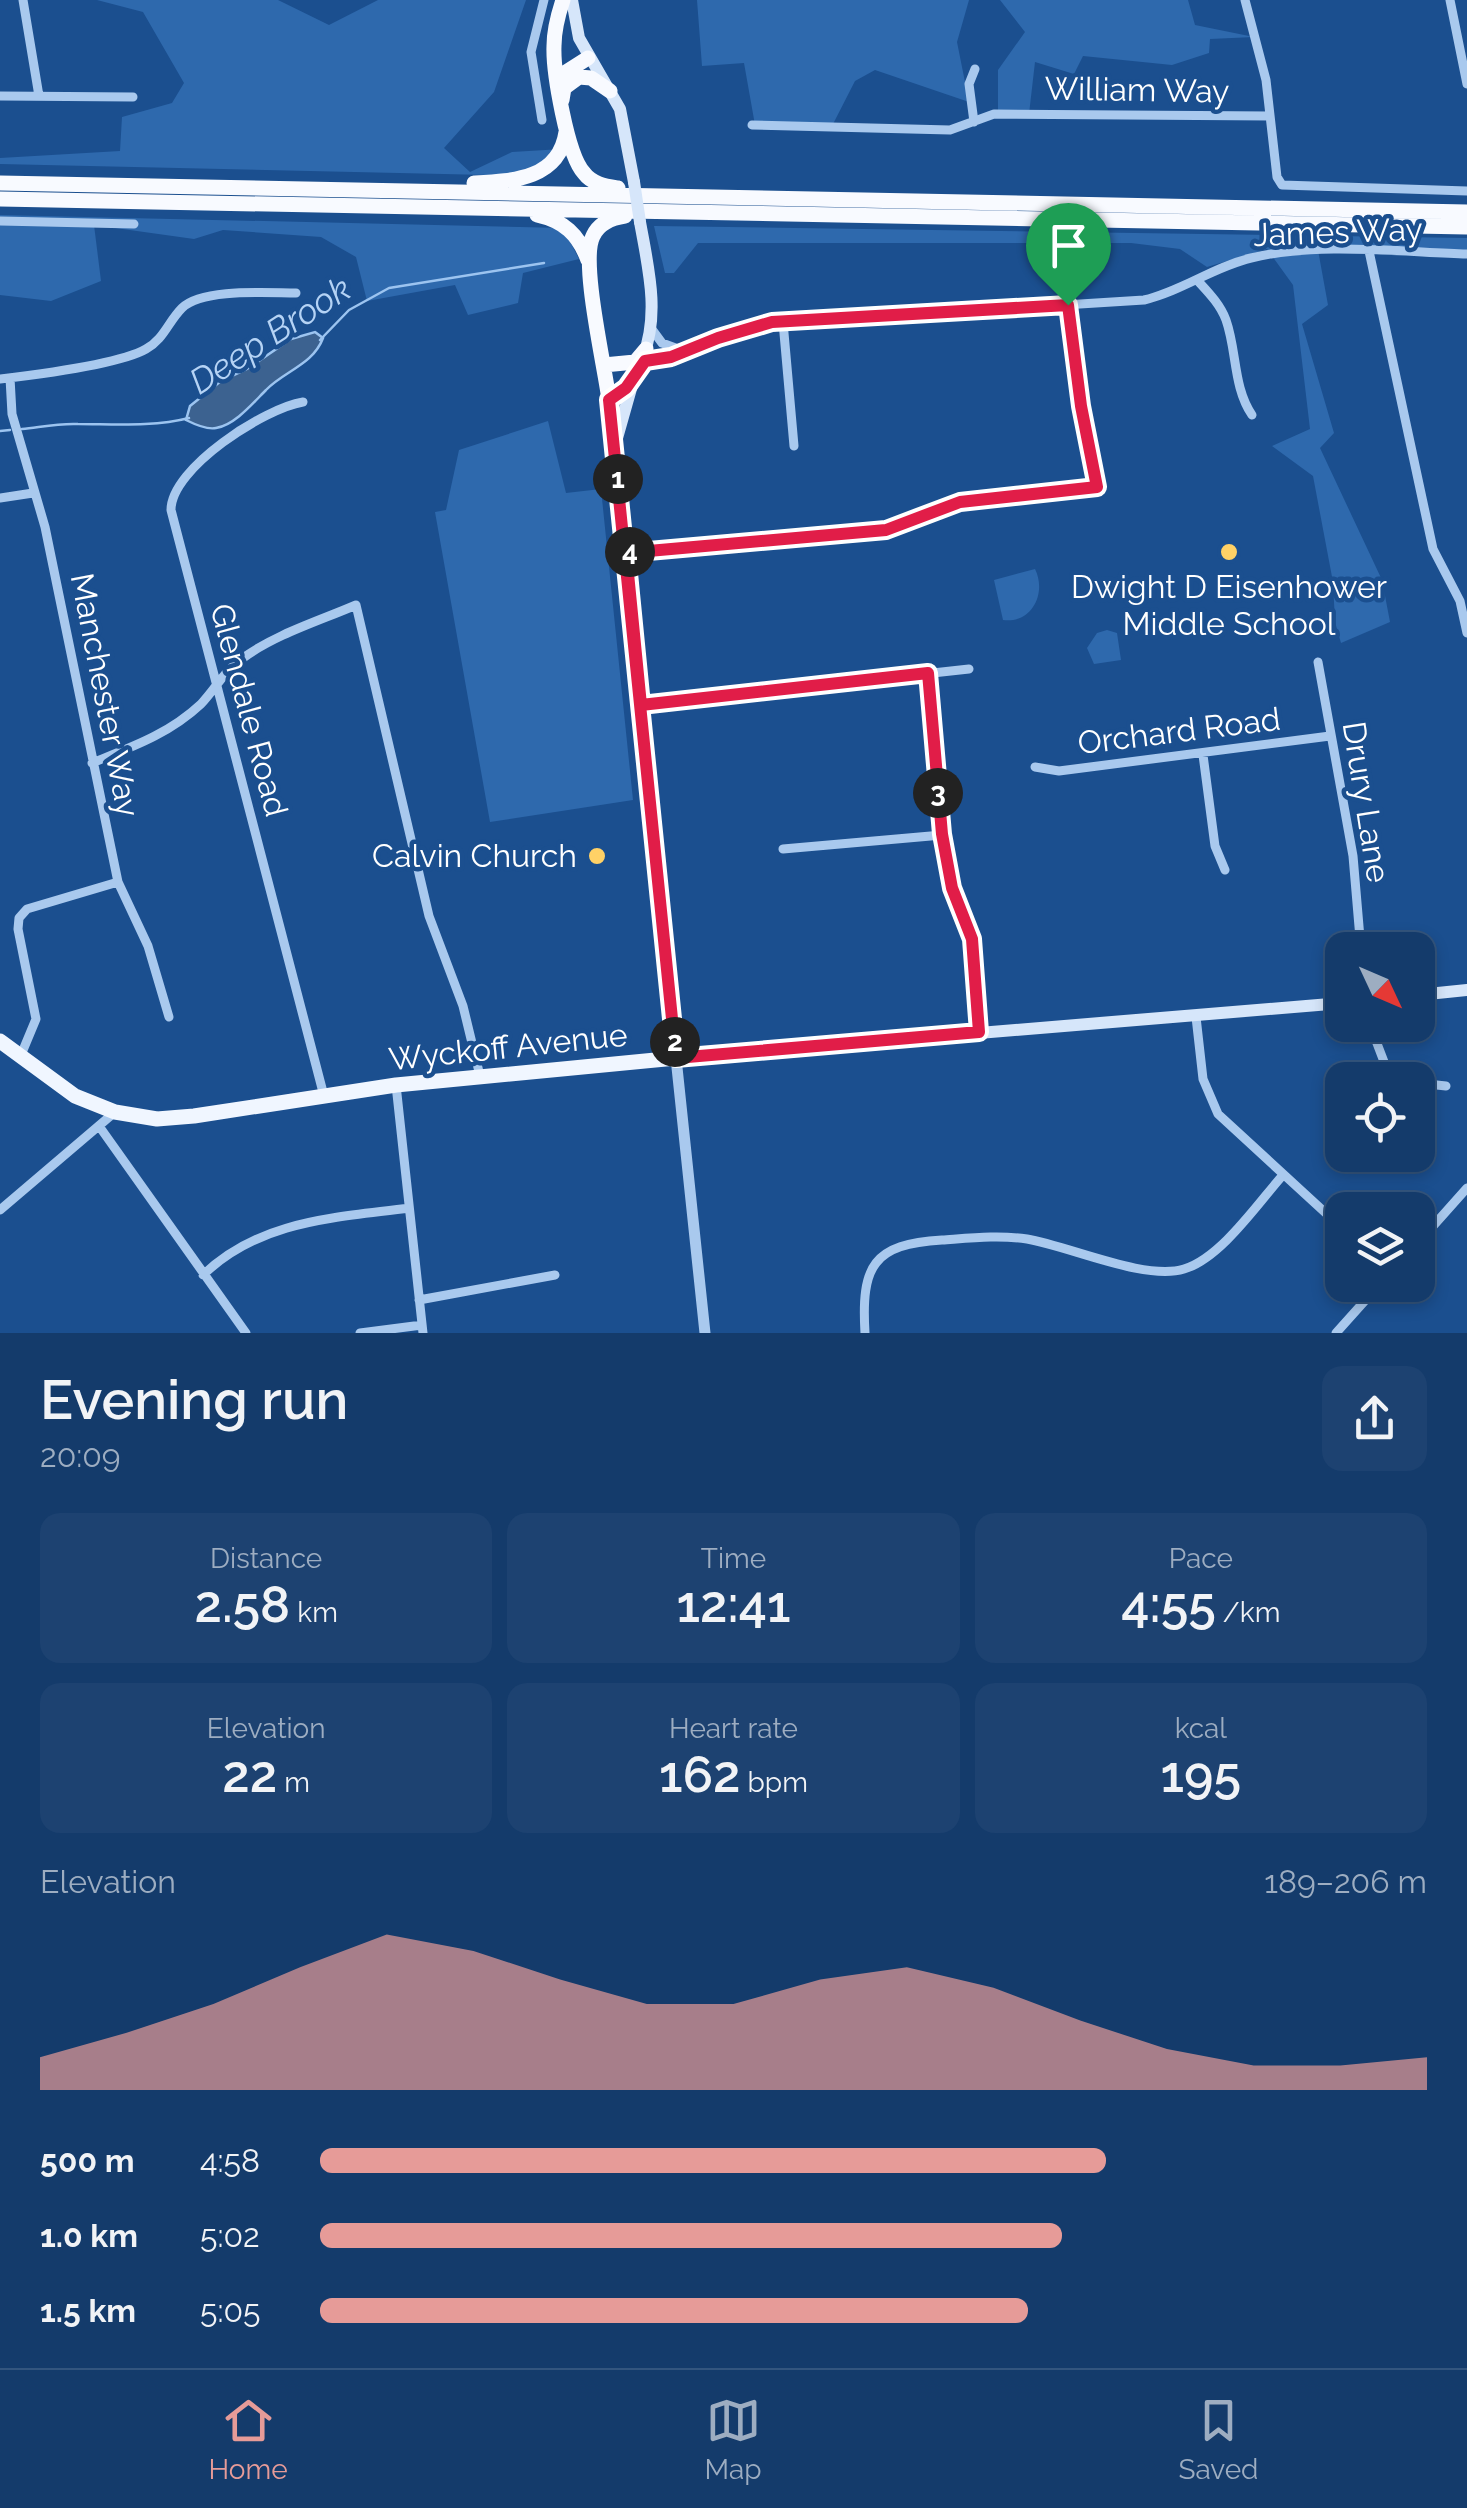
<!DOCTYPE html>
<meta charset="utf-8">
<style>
:root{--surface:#143b6b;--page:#1d4271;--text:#f1f3f6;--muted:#9dadc1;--line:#33557e;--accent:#e69b98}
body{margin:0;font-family:Raleway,sans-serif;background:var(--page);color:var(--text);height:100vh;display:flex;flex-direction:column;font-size:38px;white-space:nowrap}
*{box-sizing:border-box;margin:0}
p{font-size:32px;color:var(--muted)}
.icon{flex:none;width:55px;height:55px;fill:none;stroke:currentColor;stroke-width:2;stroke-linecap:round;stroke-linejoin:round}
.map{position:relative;height:1333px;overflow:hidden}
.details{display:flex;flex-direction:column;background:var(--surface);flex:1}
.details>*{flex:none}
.needle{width:65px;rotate:134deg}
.tools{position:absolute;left:1325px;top:932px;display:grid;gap:20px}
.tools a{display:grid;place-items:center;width:110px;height:110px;border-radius:20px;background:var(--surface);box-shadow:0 5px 15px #0003,0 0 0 2px var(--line);font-size:50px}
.pin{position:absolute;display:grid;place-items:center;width:85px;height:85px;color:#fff;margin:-102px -42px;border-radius:50% 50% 50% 0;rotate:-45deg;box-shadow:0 0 10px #0007}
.pin .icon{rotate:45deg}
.km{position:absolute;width:50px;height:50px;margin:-25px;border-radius:50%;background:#222;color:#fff;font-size:28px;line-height:50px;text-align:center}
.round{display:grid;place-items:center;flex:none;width:105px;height:105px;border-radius:20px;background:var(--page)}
.summary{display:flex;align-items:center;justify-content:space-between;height:170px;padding:0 40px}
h1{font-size:55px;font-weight:600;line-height:75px}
.figures{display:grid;grid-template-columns:repeat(3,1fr);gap:15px;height:170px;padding:10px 40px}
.figures div{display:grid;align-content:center;border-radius:20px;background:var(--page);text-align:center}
.figures b{font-size:50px;font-weight:600}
.figures small{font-size:28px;font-weight:400}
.figures p{font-size:28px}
.chart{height:280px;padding:20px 40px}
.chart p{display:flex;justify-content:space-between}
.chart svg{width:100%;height:180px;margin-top:10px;fill:var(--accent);opacity:.7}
ul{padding:0 40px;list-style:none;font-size:32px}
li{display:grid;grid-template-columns:160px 120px 1fr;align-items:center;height:75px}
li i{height:25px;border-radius:12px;background:var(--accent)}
.tab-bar{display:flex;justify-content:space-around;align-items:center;height:140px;border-top:2px solid var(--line);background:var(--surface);font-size:28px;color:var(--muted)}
.tab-bar a{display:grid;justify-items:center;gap:5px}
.tab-bar .selected{color:var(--accent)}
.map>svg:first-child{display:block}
.green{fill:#2e69ad}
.water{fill:#3c6290;stroke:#9cc4f0;stroke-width:2.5}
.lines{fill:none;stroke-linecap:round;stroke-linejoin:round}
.stream{stroke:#9cc4f0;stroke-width:2.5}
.minor{stroke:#a9c9ee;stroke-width:9}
.tertiary{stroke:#a9c9ee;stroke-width:11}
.secondary{stroke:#d6e6fa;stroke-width:12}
.primary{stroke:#f0f6ff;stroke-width:15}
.trunk{stroke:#f8faff;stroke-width:15}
.secondary-bridge{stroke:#d6e6fa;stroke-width:12}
.route-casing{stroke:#fff;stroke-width:20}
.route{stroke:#e11d48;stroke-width:12}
.poi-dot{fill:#ffd166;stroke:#1b4f8f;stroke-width:4}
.labels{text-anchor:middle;stroke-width:9;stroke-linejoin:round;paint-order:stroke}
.street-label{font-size:32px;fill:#fff;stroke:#1b4f8f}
.poi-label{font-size:32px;fill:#fff;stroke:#1b4f8f}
.water-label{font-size:35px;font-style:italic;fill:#b5d3f5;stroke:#1b4f8f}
</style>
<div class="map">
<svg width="1467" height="1333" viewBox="0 0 1467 1333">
<rect width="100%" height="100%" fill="#1b4f8f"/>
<path class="green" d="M97 0H278L329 25 378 0H526L494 92 444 148 470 172 512 152 562 149 537 176 0 164V158L120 151 122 117 172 103 184 83 143 12Z
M697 0H969L957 42 969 102 875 70 855 81 832 126 755 125 744 63 702 66Z
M1000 0H1188L1195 25 1254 37 1210 39 1209 53 1172 65 1083 56 1074 74 1035 62 1029 114 998 113V70L1025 32Z
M0 215 563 228 579 259 523 273 518 303 468 315 455 285 367 301 356 257 321 237 223 230 194 239 94 225 101 281 51 301 0 295Z
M654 226 1467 238V251L1318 250 1328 305 1302 324 1334 433 1320 448 1382 580 1390 622 1341 643 1335 622 1333 582 1313 476 1272 446 1310 429 1293 285 1267 249 1207 267 1180 249 1131 243H698L674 273H665Z
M548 421 566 493 601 489 633 800 490 822 435 512 446 510 459 450Z
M1035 569C1047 593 1032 624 1003 620L994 580Z
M1107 630 1117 633 1121 660 1094 664 1087 648 1097 633Z"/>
<path class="water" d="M315 332 323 338C313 365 284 371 266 390 253 403 235 425 216 428 207 430 194 424 186 420L190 406 221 381 247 369 291 339Z"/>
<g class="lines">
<path class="stream" d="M320 340 349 310 389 288 544 263
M22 429C41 427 59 423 78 424 114 424 154 427 189 418
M0 431 10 430"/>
<path class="minor" d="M23 0 39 96
M1245 0 1266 80 1277 177 1282 185 1467 191
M1450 0 1467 84
M0 96 133 97
M542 120 531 52 544 0
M974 122 969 84 975 69
M752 125 950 130 994 114 1270 116
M0 221 134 224
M1369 251 1433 549 1460 601 1467 633
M1197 280C1208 292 1220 304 1226 320 1237 351 1233 387 1252 415
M783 322 794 446
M651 328 662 343 681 350
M640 363 671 357 739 331 772 323 1144 300C1182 291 1213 267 1251 258 1314 242 1402 252 1467 254
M10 378 12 414 45 527 118 882 148 946 169 1017
M0 379C34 375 118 365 146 349 164 339 168 322 182 308 202 288 268 293 296 293
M303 402C265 408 171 468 171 510L324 1096
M0 498 33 493
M626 553 886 531 960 502 1097 487 1081 405 1069 305
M1318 662 1353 856 1361 950
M928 673 942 835 952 889 972 939 979 1032
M641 705 969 669
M1203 755 1215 846 1225 870
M92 763C132 747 169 734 201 704 216 688 224 671 243 658 276 634 319 621 356 605L429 916 463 1006 480 1076
M1035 767 1059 771 1330 736
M783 849 942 835
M1196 1017 1203 1079 1218 1114 1342 1228
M1370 1025 1386 1067 1398 1080
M21 1055 36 1019 18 929 19 918 27 909 118 882
M1418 1083 1446 1086
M396 1085 423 1333
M99 1126 246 1333
M0 1210 115 1112
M1418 1243 1467 1188
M203 1275C260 1220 335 1218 409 1208
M419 1300 555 1275
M360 1333 422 1325
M865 1333C861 1266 873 1244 942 1240 971 1238 999 1235 1027 1239 1069 1246 1145 1281 1184 1269 1221 1258 1258 1203 1283 1175
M1336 1333 1379 1285"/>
<path class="tertiary" d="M676 1058 705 1333"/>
<path class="secondary" d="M572 0 579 38 620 109 634 182
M640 222C648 267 660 313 643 357
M640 363 626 388 609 400 676 1058 1342 1003
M617 438 632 385
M1418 995 1467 990"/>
<path class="primary" d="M0 1041 75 1096 115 1112 157 1119 194 1116 396 1085 676 1058"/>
<path class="trunk" d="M563 0C558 15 554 30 554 46 553 71 567 155 584 173 592 184 606 186 618 188
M561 86 566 72 588 58
M562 100 564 88 579 77 591 78 610 91
M0 183 1467 212
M474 183C514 181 559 179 566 132
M0 199 1467 227
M537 215C564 221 578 234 588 260
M604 365 635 362 646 349
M609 400C605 367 580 261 593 236 599 223 611 218 625 216"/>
<path class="secondary-bridge" d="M634 182 640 222"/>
</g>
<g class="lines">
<g class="route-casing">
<path id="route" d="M1068 305 772 322 718 338 671 357 645 361 626 388 609 400 676 1058 979 1032 972 939 952 888 942 834 928 673 641 705 626 553 886 530 960 502 1097 487 1081 406 1068 305"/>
</g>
<use href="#route" class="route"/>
</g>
<g class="poi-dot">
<circle cx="1229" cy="552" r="10"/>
<circle cx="597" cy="856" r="10"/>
</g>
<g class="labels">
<g class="street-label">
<text transform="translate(1137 90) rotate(1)" y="11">William Way</text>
<text transform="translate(1338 232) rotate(-2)" y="11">James Way</text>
<text transform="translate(105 695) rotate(79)" y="11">Manchester Way</text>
<text transform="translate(249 710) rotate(75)" y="11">Glendale Road</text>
<text transform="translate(1179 731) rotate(-7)" y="11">Orchard Road</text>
<text transform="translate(1366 802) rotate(81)" y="11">Drury Lane</text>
<text transform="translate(508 1047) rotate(-6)" y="11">Wyckoff Avenue</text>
</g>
<g class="poi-label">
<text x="1229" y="598">Dwight D Eisenhower<tspan x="1229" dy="37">Middle School</tspan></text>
<text x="577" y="867" text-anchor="end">Calvin Church</text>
</g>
<g class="water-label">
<text transform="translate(270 335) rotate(-33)" y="12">Deep Brook</text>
</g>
</g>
</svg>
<div class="tools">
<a><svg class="needle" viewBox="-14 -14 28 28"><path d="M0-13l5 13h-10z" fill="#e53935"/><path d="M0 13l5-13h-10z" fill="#9dadc1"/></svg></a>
<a><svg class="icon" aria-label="locate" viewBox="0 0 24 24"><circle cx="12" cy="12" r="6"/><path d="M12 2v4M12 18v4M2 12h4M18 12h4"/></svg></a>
<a><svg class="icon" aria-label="layers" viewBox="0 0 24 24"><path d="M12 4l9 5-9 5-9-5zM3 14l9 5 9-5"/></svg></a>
</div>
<div class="pin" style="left:1068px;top:305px;background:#1e9e55"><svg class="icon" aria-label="arrive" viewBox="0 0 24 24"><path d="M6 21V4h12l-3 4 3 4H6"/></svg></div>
<b class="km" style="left:618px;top:479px">1</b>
<b class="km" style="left:675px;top:1042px">2</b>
<b class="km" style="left:938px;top:793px">3</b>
<b class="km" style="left:630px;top:552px">4</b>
</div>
<section class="details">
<div class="summary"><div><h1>Evening run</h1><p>20:09</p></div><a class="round"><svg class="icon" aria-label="share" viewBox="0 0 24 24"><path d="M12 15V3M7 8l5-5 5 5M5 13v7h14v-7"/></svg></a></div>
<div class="figures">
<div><p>Distance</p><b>2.58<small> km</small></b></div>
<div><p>Time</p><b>12:41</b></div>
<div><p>Pace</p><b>4:55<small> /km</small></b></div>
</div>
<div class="figures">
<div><p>Elevation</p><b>22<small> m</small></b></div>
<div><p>Heart rate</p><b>162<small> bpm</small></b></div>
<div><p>kcal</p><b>195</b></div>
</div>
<div class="chart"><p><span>Elevation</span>189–206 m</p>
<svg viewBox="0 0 160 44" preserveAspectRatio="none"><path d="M0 44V36L10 30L20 23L30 14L40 6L50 10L60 17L70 23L80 23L90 17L100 14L110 19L120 27L130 34L140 38L150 38L160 36V44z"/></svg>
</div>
<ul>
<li><b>500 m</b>4:58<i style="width:71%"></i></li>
<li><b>1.0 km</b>5:02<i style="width:67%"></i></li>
<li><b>1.5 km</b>5:05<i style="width:64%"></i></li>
</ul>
</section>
<nav class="tab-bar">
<a class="selected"><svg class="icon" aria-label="home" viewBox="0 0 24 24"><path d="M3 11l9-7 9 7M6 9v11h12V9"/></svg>Home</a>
<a><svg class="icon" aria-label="map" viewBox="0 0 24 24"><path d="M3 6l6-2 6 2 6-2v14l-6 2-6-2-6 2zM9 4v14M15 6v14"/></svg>Map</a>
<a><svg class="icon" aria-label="saved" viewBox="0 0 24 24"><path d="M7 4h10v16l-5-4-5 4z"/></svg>Saved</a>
</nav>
